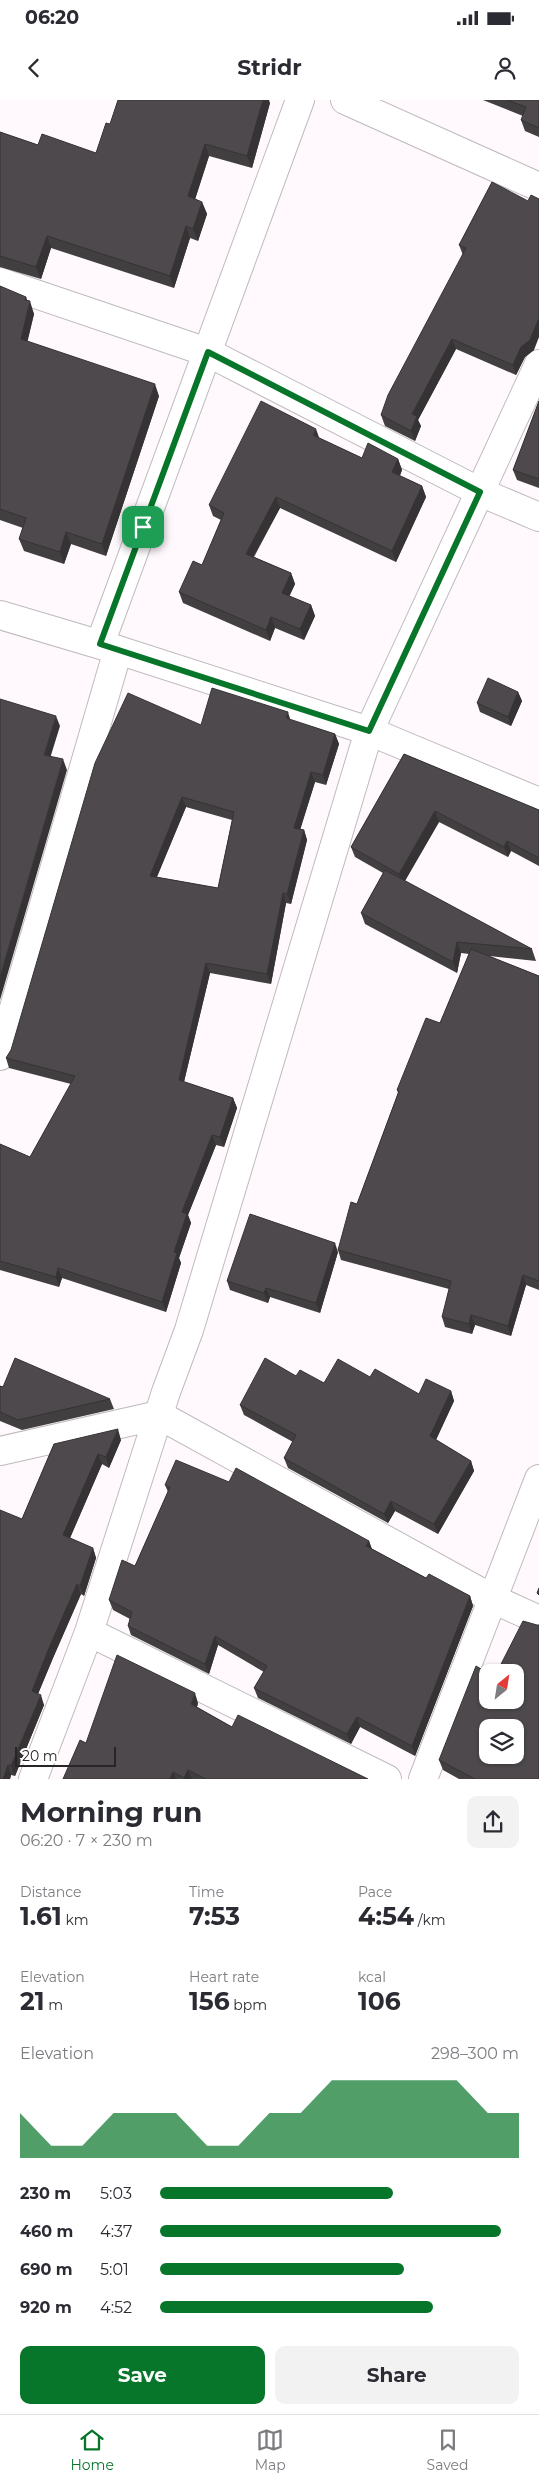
<!DOCTYPE html>
<meta charset="utf-8">
<style>
:root{--surface:#fff;--page:#f2f2f3;--text:#2b2b33;--muted:#7c7c81;--line:#e1e1e2;--accent:#08762a}
body{margin:0;font-family:Montserrat,sans-serif;background:var(--page);color:var(--text);height:100vh;display:flex;flex-direction:column;font-size:19px;white-space:nowrap}
*{box-sizing:border-box;margin:0}
p{font-size:16px;color:var(--muted)}
.icon{flex:none;width:28px;height:28px;fill:none;stroke:currentColor;stroke-width:2;stroke-linecap:round;stroke-linejoin:round}
.map{position:relative;height:1679px;overflow:hidden}
.sheet{display:flex;flex-direction:column;background:var(--surface);flex:1}
.sheet>*{flex:none}
.needle{width:32px;rotate:30deg}
.buttons{position:absolute;left:479px;top:1564px;display:grid;gap:10px}
.buttons a{display:grid;place-items:center;width:45px;height:45px;border-radius:10px;background:var(--surface);box-shadow:0 1px 4px #0004;font-size:25px}
.scale{position:absolute;left:15px;bottom:12px;width:101px;box-sizing:border-box;padding-left:5px;border:2px solid #272526;border-top:0;font-size:14px;line-height:18px;white-space:nowrap;color:#272526;-webkit-text-stroke:4px #fff;paint-order:stroke}
.pin{position:absolute;display:grid;place-items:center;width:42px;height:42px;color:#fff;margin:-21px;border-radius:10px;box-shadow:0 2px 8px #0006}
.round{display:grid;place-items:center;flex:none;width:52px;height:52px;border-radius:10px;background:var(--page)}
.summary{display:flex;align-items:center;justify-content:space-between;height:85px;padding:0 20px}
h1{font-size:28px;font-weight:700;line-height:38px}
.figures{display:grid;grid-template-columns:repeat(3,1fr);gap:8px;height:85px;padding:5px 20px}
.figures div{display:grid;align-content:center}
.figures b{font-size:25px;font-weight:700}
.figures small{font-size:14px;font-weight:400}
.figures p{font-size:14px}
.chart{height:140px;padding:10px 20px}
.chart p{display:flex;justify-content:space-between}
.chart svg{width:100%;height:90px;margin-top:5px;fill:var(--accent);opacity:.7}
.action{display:flex;gap:10px;margin-top:auto;padding:10px 20px}
.action a{flex:1;height:58px;border-radius:10px;background:var(--accent);color:#fff;font-size:20px;font-weight:700;line-height:58px;text-align:center}
.action a+a{background:var(--page);color:var(--text)}
ul{padding:0 20px;list-style:none;font-size:16px}
li{display:grid;grid-template-columns:80px 60px 1fr;align-items:center;height:38px}
li i{height:12px;border-radius:6px;background:var(--accent)}
.status{display:flex;justify-content:space-between;align-items:center;height:35px;padding:0 25px;background:var(--surface);direction:ltr}
.status svg{height:14px;fill:currentColor}
header{display:flex;justify-content:space-between;align-items:center;height:65px;padding:0 20px;background:var(--surface);font-size:22px;font-weight:700}
.dock{display:flex;justify-content:space-around;align-items:center;height:70px;border-top:1px solid var(--line);background:var(--surface);font-size:14px;color:var(--muted)}
.dock a{display:grid;justify-items:center;gap:2px}
.dock .on{color:var(--accent)}
.map>svg:first-child{display:block}
.lines{fill:none;stroke-linecap:round;stroke-linejoin:round}
.minor-casing{stroke:#bfbabe;stroke-width:30}
.minor{stroke:#fff;stroke-width:28}
.wall{fill:#423f41;fill-rule:evenodd}
.shaded-wall{fill:#363335}
.building{fill:#4d494c;stroke:#363335;fill-rule:evenodd}
.route-casing{stroke:#fff;stroke-width:10}
.route{stroke:#08762a;stroke-width:6}
</style>
<div class="status"><b>06:20</b><svg viewBox="0 0 49 12"><path d="M0 12V9h3v3zM5 12V6h3v6zM10 12V3h3v9zM15 12V0h3v12zM26 1h20v11H26zM47 4h2v5h-2z"/></svg></div>
<header><svg class="icon" aria-label="back" viewBox="0 0 24 24"><path d="M15 5l-7 7 7 7"/></svg>Stridr<svg class="icon" aria-label="person" viewBox="0 0 24 24"><circle cx="12" cy="8" r="4"/><path d="M4 21q1-7 8-7t8 7"/></svg></header>
<div class="map">
<svg width="539" height="1679" viewBox="0 0 539 1679">
<rect width="100%" height="100%" fill="#fff9fe"/>
<g class="lines">
<g class="minor-casing">
<path id="minor" d="M345 0 539 87
M0 182 207 252 480 392 539 417
M0 515 118 550 369 631 539 702
M100 544 300 0
M0 956 118 550
M0 1351 159 1315 493 1499 539 1520
M89 1532 387 1679
M33 1679 89 1532 166 1292 189 1230 369 631 539 264
M423 1679 539 1379"/>
</g>
<use href="#minor" class="minor"/>
</g>
<path class="wall" d="M483 0H539V37L525 31 521 20 523 16Z
M270 3 252 68 209 56 195 99 202 102 207 114 198 141 190 138 174 188 51 148 41 179 0 167V32L38 45 96 53 110 24Z
M492 82 534 250 525 257 516 275 456 249 418 320 421 326 415 341 385 326 381 315 463 155 459 145Z
M0 186 28 201 34 214 27 242 159 296 106 456 71 444 64 464 24 451 19 439 23 428 0 420Z
M539 301V388L517 380 513 370Z
M319 338 362 358 398 359 402 370 400 376 422 386 426 397 396 462 280 408 254 457 291 473 295 484 289 496 311 505 315 516 304 540 275 528 270 541 183 503 179 492 202 465 221 420 213 416 209 405Z
M518 592 522 601 511 626 480 612 477 603Z
M290 620 335 634 339 644 326 685 315 682 300 729 304 730 307 740 291 804 286 803 271 884 210 873 184 982 233 998 237 1008 224 1047 216 1045 188 1115 191 1123 179 1158 181 1163 166 1212 62 1178 59 1187 0 1170V1044L30 1057 71 984 9 968 6 958 11 950 201 625ZM186 707 232 720 218 788 157 777Z
M404 654 539 710V766L511 751 508 757 439 722 405 781 532 849 536 861 489 856 539 876V1190L526 1185 511 1236 475 1225 472 1234 445 1227 442 1217 449 1189 341 1160 338 1150 357 1104 398 993 397 990 440 923 469 854 461 853 457 873 365 824 361 813 383 773 355 757 351 747Z
M338 1152 320 1213 270 1197 268 1203 230 1190 227 1181Z
M296 1276 324 1283 370 1277 419 1294 451 1291 454 1301 436 1340 471 1361 474 1371 438 1434 395 1411 388 1423 288 1368 284 1358 293 1342 244 1315 240 1305Z
M0 1286 110 1299 114 1309 22 1330 0 1321Z
M121 1340 109 1368 102 1364 70 1438 93 1448 96 1458 84 1496 81 1494 53 1558 38 1594 44 1605 15 1676 11 1675 10 1679H0L22 1419 54 1344Z
M165 1385 369 1441 372 1449 426 1478 470 1496 473 1506 415 1656 360 1627 351 1644 258 1598 254 1588 264 1572 218 1545 209 1574 131 1535 128 1526 130 1519 113 1510 109 1500 135 1466 168 1392Z
M537 1525 539 1679H459L443 1670 439 1660 488 1600Z
M198 1603 197 1607 232 1627 368 1679H63L86 1643Z"/>
<path class="shaded-wall" d="M263 0H269L270 3 252 68 247 56Z
M205 44 209 56 192 109 188 96Z
M202 102 207 114 198 141 193 129Z
M186 126 190 138 174 188 170 176Z
M47 136 51 148 41 179 36 167Z
M26 197 29 204 30 201 34 214 25 252 21 239 25 200Z
M539 218V237L534 250 525 257 516 275 513 265 521 247Z
M452 239 456 249 418 320 421 326 415 341 411 331 412 314Z
M155 284 159 296 106 456 102 444Z
M316 329 320 340 313 335Z
M398 359 402 370 396 383 392 372Z
M422 386 426 397 396 462 392 451Z
M276 397 280 408 249 464 246 454Z
M66 432 71 444 64 464 60 452Z
M291 473 295 484 286 504 282 493Z
M311 505 315 516 304 540 300 529Z
M271 517 275 528 270 541 266 530Z
M518 592 522 601 511 626 508 617Z
M288 612 291 622 286 618Z
M56 616 60 626 48 665 44 655Z
M335 634 339 644 326 685 323 675Z
M63 659 67 670 0 900V877Z
M311 672 315 682 298 737 294 728Z
M182 697 186 707 153 786 150 776Z
M435 711 439 722 403 784 399 774Z
M304 730 307 740 291 804 287 794Z
M507 741 511 751 508 757 504 747Z
M283 793 286 803 271 884 267 874Z
M457 842 461 853 457 873 453 862Z
M206 863 210 873 182 990 179 980Z
M233 998 237 1008 224 1047 220 1037Z
M212 1035 216 1045 188 1115 191 1123 179 1158 181 1163 166 1212 162 1202 174 1152 182 1112Z
M335 1143 338 1152 320 1213 316 1203Z
M58 1168 62 1178 59 1187 56 1177Z
M523 1175 526 1185 511 1236 508 1226Z
M266 1188 270 1197 268 1203 264 1193Z
M471 1215 475 1225 472 1234 469 1224Z
M451 1291 454 1301 433 1346 430 1336Z
M118 1329 121 1340 109 1368 106 1357Z
M98 1354 102 1364 67 1445 63 1435Z
M471 1361 474 1371 438 1434 434 1424Z
M391 1401 395 1411 388 1423 384 1414Z
M369 1441 372 1450 366 1446Z
M93 1448 96 1458 84 1496 80 1486Z
M77 1484 81 1494 53 1558 35 1601 32 1591 49 1548Z
M470 1496 473 1506 415 1656 412 1646Z
M215 1536 218 1545 209 1574 205 1564Z
M195 1593 198 1603 195 1614 191 1604Z
M41 1595 44 1605 15 1676 11 1666Z
M357 1617 360 1627 351 1644 347 1634Z
M8 1665 11 1675 10 1679H3Z
M188 1670 192 1679H184V1678Z
M173 1672 176 1679H170Z"/>
<path class="building" d="M118 0H263L247 56 205 44 188 96 202 102 193 129 186 126 170 176 47 136 36 167 0 156V32L38 45 42 34 96 53 106 23 110 24Z
M507 0H539V28L521 20 526 7Z
M492 82 528 101 531 95 539 99V218L530 240 521 247 513 265 452 239 412 314 417 316 411 331 381 315 388 295 466 148 459 145Z
M0 186 26 197 25 200 30 201 21 239 155 284 102 444 66 432 60 452 19 439 26 418 0 409Z
M261 301 316 329 313 335 362 358 368 343 398 359 392 372 422 386 392 451 276 397 246 454 291 473 282 493 311 505 300 529 271 517 266 530 179 492 193 461 202 465 224 413 209 405Z
M539 301V379L513 370Z
M488 578 518 592 508 617 477 603Z
M212 588 288 612 286 618 335 634 323 675 311 672 294 728 304 730 287 794 283 793 267 874 206 863 179 980 233 998 220 1037 212 1035 182 1112 187 1114 174 1152 177 1153 162 1202 58 1168 56 1177 0 1161V1044L30 1057 75 976 6 958 11 950 95 663 128 593 201 625ZM182 697 234 712 218 788 150 776Z
M0 599 56 616 44 655 63 659 0 877Z
M404 654 539 710V758L507 741 504 747 435 711 399 774 351 747Z
M385 770 532 849 457 842 453 862 361 813Z
M471 849 539 876V1181L523 1175 508 1226 471 1215 469 1224 442 1217 451 1181 338 1150 351 1102 357 1104 399 991 397 990 426 918 440 923Z
M250 1114 335 1143 316 1203 266 1188 264 1193 227 1181Z
M15 1258 110 1299 18 1320 0 1312V1286L3 1287Z
M265 1258 296 1276 300 1270 324 1283 338 1259 370 1277 375 1269 419 1294 426 1279 451 1291 430 1336 471 1361 434 1424 391 1401 384 1414 284 1358 296 1335 240 1305Z
M118 1329 106 1357 98 1354 63 1435 93 1448 80 1486 77 1484 49 1548 32 1591 41 1595 36 1607 11 1666 8 1665 3 1679H0V1410L22 1419 54 1344Z
M176 1360 229 1382 236 1368 369 1441 366 1446 426 1478 429 1474 470 1496 412 1646 357 1617 347 1634 254 1588 267 1566 215 1536 205 1564 128 1526 132 1512 109 1500 122 1460 135 1466 170 1387 165 1385Z
M539 1488V1495L537 1493Z
M523 1521 537 1525H539V1679H475L439 1660 476 1566 488 1573V1600H515V1572H497ZM488 1628H515V1655H488Z
M117 1555 195 1593 191 1604 232 1627 238 1615 368 1679H206L188 1670 184 1678 173 1672 170 1679H63L80 1640 86 1643Z"/>
<g class="lines">
<g class="route-casing">
<path id="route" d="M208 252 480 392 369 631 100 544Z"/>
</g>
<use href="#route" class="route"/>
</g>
</svg>
<div class="buttons">
<a><svg class="needle" viewBox="-14 -14 28 28"><path d="M0-13l5 13h-10z" fill="#e53935"/><path d="M0 13l5-13h-10z" fill="#7c7c81"/></svg></a>
<a><svg class="icon" aria-label="layers" viewBox="0 0 24 24"><path d="M12 4l9 5-9 5-9-5zM3 14l9 5 9-5"/></svg></a>
</div>
<div class="scale">20 m</div>
<div class="pin" style="left:143px;top:427px;background:#1e9e55"><svg class="icon" aria-label="arrive" viewBox="0 0 24 24"><path d="M6 21V4h12l-3 4 3 4H6"/></svg></div>
</div>
<section class="sheet">
<div class="summary"><div><h1>Morning run</h1><p>06:20 · 7 × 230 m</p></div><a class="round"><svg class="icon" aria-label="share" viewBox="0 0 24 24"><path d="M12 15V3M7 8l5-5 5 5M5 13v7h14v-7"/></svg></a></div>
<div class="figures">
<div><p>Distance</p><b>1.61<small> km</small></b></div>
<div><p>Time</p><b>7:53</b></div>
<div><p>Pace</p><b>4:54<small> /km</small></b></div>
</div>
<div class="figures">
<div><p>Elevation</p><b>21<small> m</small></b></div>
<div><p>Heart rate</p><b>156<small> bpm</small></b></div>
<div><p>kcal</p><b>106</b></div>
</div>
<div class="chart"><p><span>Elevation</span>298–300 m</p>
<svg viewBox="0 0 160 44" preserveAspectRatio="none"><path d="M0 44V22L10 38L20 38L30 22L40 22L50 22L60 38L70 38L80 22L90 22L100 6L110 6L120 6L130 6L140 6L150 22L160 22V44z"/></svg>
</div>
<ul>
<li><b>230 m</b>5:03<i style="width:65%"></i></li>
<li><b>460 m</b>4:37<i style="width:95%"></i></li>
<li><b>690 m</b>5:01<i style="width:68%"></i></li>
<li><b>920 m</b>4:52<i style="width:76%"></i></li>
</ul>
<div class="action"><a>Save</a><a>Share</a></div>
</section>
<nav class="dock">
<a class="on"><svg class="icon" aria-label="home" viewBox="0 0 24 24"><path d="M3 11l9-7 9 7M6 9v11h12V9"/></svg>Home</a>
<a><svg class="icon" aria-label="map" viewBox="0 0 24 24"><path d="M3 6l6-2 6 2 6-2v14l-6 2-6-2-6 2zM9 4v14M15 6v14"/></svg>Map</a>
<a><svg class="icon" aria-label="saved" viewBox="0 0 24 24"><path d="M7 4h10v16l-5-4-5 4z"/></svg>Saved</a>
</nav>
